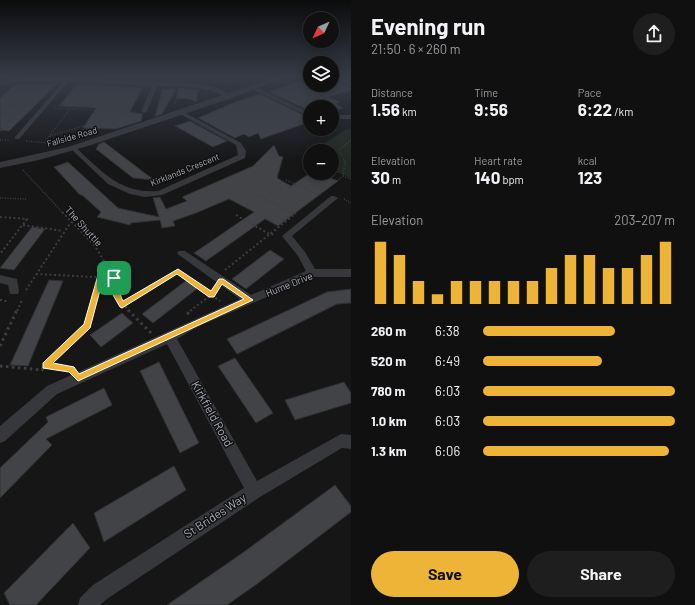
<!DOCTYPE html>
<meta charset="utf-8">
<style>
:root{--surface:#101011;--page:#1e1e1f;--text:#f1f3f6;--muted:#9c9d9f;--line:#303031;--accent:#edb438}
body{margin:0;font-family:Barlow,sans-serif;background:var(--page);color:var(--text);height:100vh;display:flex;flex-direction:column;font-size:15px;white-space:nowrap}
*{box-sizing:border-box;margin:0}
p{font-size:13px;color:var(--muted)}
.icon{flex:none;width:22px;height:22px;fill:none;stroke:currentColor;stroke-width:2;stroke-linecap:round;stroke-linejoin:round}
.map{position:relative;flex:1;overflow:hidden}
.details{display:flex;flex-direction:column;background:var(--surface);width:344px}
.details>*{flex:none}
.needle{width:26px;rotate:226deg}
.controls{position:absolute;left:303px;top:12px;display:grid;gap:8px}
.controls a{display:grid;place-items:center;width:36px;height:36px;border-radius:50%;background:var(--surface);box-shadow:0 2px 10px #0003,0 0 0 1px var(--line);font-size:20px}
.pin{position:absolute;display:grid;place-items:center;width:34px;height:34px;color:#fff;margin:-17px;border-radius:8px;box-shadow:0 2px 6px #0006}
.round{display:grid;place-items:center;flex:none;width:42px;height:42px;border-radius:21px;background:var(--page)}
.summary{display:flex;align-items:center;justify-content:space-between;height:68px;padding:0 20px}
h1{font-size:22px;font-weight:700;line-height:30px}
.metrics{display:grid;grid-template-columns:repeat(3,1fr);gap:6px;height:68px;padding:4px 20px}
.metrics div{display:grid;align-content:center}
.metrics b{font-size:17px;font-weight:700}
.metrics small{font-size:11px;font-weight:400}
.metrics p{font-size:11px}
.chart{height:112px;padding:8px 20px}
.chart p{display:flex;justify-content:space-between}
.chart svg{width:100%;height:72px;margin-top:4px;stroke:var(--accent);stroke-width:6}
.action{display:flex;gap:8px;margin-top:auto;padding:8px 20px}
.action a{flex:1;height:46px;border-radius:24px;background:var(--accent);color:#111;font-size:16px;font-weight:700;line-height:46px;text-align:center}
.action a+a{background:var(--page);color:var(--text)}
ul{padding:0 20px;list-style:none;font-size:13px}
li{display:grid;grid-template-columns:64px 48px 1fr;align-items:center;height:30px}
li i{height:10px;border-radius:5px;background:var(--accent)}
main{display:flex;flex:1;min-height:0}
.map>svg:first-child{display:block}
.green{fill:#222a23}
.building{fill:#424347;stroke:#303033}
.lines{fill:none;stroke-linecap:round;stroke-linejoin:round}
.path-far2{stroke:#3d3e43;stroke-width:1.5;stroke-dasharray:1 1.5;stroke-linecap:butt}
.path-far1{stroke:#3d3e43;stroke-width:2;stroke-dasharray:2 2.5;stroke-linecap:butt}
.path{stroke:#3d3e43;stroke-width:3;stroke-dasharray:2.5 3.5;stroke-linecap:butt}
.minor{fill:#37383c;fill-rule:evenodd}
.tertiary{fill:#37383c;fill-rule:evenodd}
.route{fill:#edb438;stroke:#fff;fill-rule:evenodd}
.labels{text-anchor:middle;stroke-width:3;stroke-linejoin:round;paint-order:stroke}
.far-street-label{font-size:9px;fill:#a8acb7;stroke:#111112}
.street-label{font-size:10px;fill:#a8acb7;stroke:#111112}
.near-street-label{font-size:12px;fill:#a8acb7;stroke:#111112}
</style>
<main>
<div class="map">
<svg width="351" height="605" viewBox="0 0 351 605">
<rect width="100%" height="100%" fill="#161617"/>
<path class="green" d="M351 129V178L332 170V151H313L345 130Z"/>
<path class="building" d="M310 78V85H332V79L351 88V90L329 97 340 102 336 104 343 108 332 112V107H310V111L269 92Z
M15 84H57L9 131 0 130V98Z
M77 84 142 88 130 112 143 114 141 121 116 129 83 128 96 108 59 106Z
M179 88 198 90 196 102 190 99 176 98Z
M163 89H176L162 114 155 116Z
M260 94 310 118 305 120 309 122 261 139 258 133 249 137 244 134 235 138 198 118 235 102Z
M190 121 227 141 213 147 175 126Z
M104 142 154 180 133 178 96 149 99 144Z
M274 145 279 156 283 157 277 178 291 186 310 173H319L338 181 278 226 265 219 206 261 194 253 254 212 229 199 196 213 173 221 175 226 162 228 160 220 131 223 130 225 97 217 101 212 82 195H80L54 167 68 162 118 208 159 217 153 198 160 197 166 209 187 201 182 197 253 166Z
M32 227 45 229 14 270 0 268Z
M270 250 284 259 246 289 232 279Z
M49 280 63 281 28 366 10 365Z
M187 280 198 288 153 323 142 314Z
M351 289V303L337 304 237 354 227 339 327 292Z
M122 313 133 323 101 347 90 335Z
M235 358 273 413 256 423 218 366Z
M159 362 199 443 180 453 140 371Z
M344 382 351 393V403L295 420 285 400Z
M104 388 112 405 46 439 52 445 0 498V468L48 422 46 417Z
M174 466 186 490 104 542 94 513Z
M335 485 351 506V512L257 584 227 605H167L241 554Z
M73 523 90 548 36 605H10L4 593Z"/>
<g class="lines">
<path class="path-far2" d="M226 77 233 84
M14 91H27
M0 102 16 103
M175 104 178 94
M55 108 136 112
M0 114 25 115
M5 114 30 88
M0 131 15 115
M50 136 129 112
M0 140H9
M26 141 51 143
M44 143 70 109
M23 170 63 213
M343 176 351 179
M286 180 319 195
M325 190 343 176 345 162 339 150 351 140
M257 195 293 213
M0 198 26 199
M344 199 351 203"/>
<path class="path-far1" d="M62 212 95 246 116 281V295L129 311
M291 212 296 214
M236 215 269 234 276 235
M0 217 27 219 0 254
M23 225 63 231
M225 270 295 214
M36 274 114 278
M26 290 71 222
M0 300 7 301
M122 305 178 271 211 295 215 289
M17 311 22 300
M91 311 101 277
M190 311 211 295 220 301"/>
<path class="path" d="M128 310 151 333
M187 314 192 310
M0 346 17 310
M0 366 42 370 45 366 68 369
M45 366 87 326 91 310"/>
<path class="minor" d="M39 77 199 84 218 88 234 97 229 98C204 85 185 87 157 86L147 111 144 113 141 111 152 86 68 82 19 139H15V137L63 82H16L0 85V81Z
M332 77H337L351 83V87Z
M254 86 310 113V117L252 89Z
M182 111 241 143 246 151 245 158 162 195 145 197 130 194 108 184 70 148 75 147C101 170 119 194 158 191L238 155 236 145 180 114V112Z
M332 115H351V119H332Z
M331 196H334L338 198 292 236 305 252 315 269H351V277H313L197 327 177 339 257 481 341 434 351 435V449L342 448 260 497 107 599 100 605H78L80 598 93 585 244 488 167 344 57 394 5 441 0 443V426L47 386 240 299 179 255 177 253 179 251H185L251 295 306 271 298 256 282 236Z
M0 275 17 279 19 291 18 294H10L8 285 0 283Z"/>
<path class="tertiary" d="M276 77H286L232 98 91 145 39 160 0 168V162L68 147Z"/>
</g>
<linearGradient id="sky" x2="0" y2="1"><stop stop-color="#0c0c0d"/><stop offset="0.48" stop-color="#363c47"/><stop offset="1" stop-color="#363c47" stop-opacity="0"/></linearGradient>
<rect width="351" height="162" fill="url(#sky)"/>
<path class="route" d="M178 269 211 291 219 279H223L253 300 78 381 69 372 43 368V363L84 324 98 275 116 276C121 284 118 293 123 301ZM177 274 209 297H214L222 284 244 299 79 374 74 367 53 363 90 328 103 279 112 280 113 295 120 307 122 308Z"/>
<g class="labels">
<g class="far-street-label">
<text transform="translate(72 137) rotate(-16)" y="3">Fallside Road</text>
<text transform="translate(185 170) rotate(-22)" y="3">Kirklands Crescent</text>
</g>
<g class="street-label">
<text transform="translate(84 226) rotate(48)" y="4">The Shuttle</text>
<text transform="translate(289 284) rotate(-22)" y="4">Hume Drive</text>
</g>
<g class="near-street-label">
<text transform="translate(212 414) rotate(61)" y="4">Kirkfield Road</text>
<text transform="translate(215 516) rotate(-33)" y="4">St Brides Way</text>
</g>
</g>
</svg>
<div class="controls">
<a><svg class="needle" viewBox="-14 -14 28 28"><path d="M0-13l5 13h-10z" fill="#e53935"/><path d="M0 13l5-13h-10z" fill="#9c9d9f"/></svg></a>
<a><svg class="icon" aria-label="layers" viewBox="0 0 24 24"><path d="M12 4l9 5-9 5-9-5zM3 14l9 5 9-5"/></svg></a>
<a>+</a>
<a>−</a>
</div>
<div class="pin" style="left:114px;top:278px;background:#1e9e55"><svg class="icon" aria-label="arrive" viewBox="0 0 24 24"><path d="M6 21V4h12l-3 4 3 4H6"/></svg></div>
</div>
<section class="details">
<div class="summary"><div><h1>Evening run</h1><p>21:50 · 6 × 260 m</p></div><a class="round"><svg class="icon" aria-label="share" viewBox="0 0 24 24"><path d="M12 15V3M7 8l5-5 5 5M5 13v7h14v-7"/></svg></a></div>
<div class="metrics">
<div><p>Distance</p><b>1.56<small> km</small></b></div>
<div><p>Time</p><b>9:56</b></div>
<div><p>Pace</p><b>6:22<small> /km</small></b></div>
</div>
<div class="metrics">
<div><p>Elevation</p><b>30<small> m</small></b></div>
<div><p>Heart rate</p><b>140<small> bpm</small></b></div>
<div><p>kcal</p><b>123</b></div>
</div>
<div class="chart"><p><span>Elevation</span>203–207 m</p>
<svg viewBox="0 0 160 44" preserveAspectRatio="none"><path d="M5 44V6M15 44V14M25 44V30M35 44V38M45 44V30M55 44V30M65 44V30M75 44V30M85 44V30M95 44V22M105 44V14M115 44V14M125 44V22M135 44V22M145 44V14M155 44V6"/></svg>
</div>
<ul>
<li><b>260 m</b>6:38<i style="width:69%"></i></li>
<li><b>520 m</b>6:49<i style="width:62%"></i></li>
<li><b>780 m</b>6:03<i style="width:100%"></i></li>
<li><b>1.0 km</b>6:03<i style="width:100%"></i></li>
<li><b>1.3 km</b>6:06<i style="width:97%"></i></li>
</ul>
<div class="action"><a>Save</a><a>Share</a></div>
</section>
</main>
